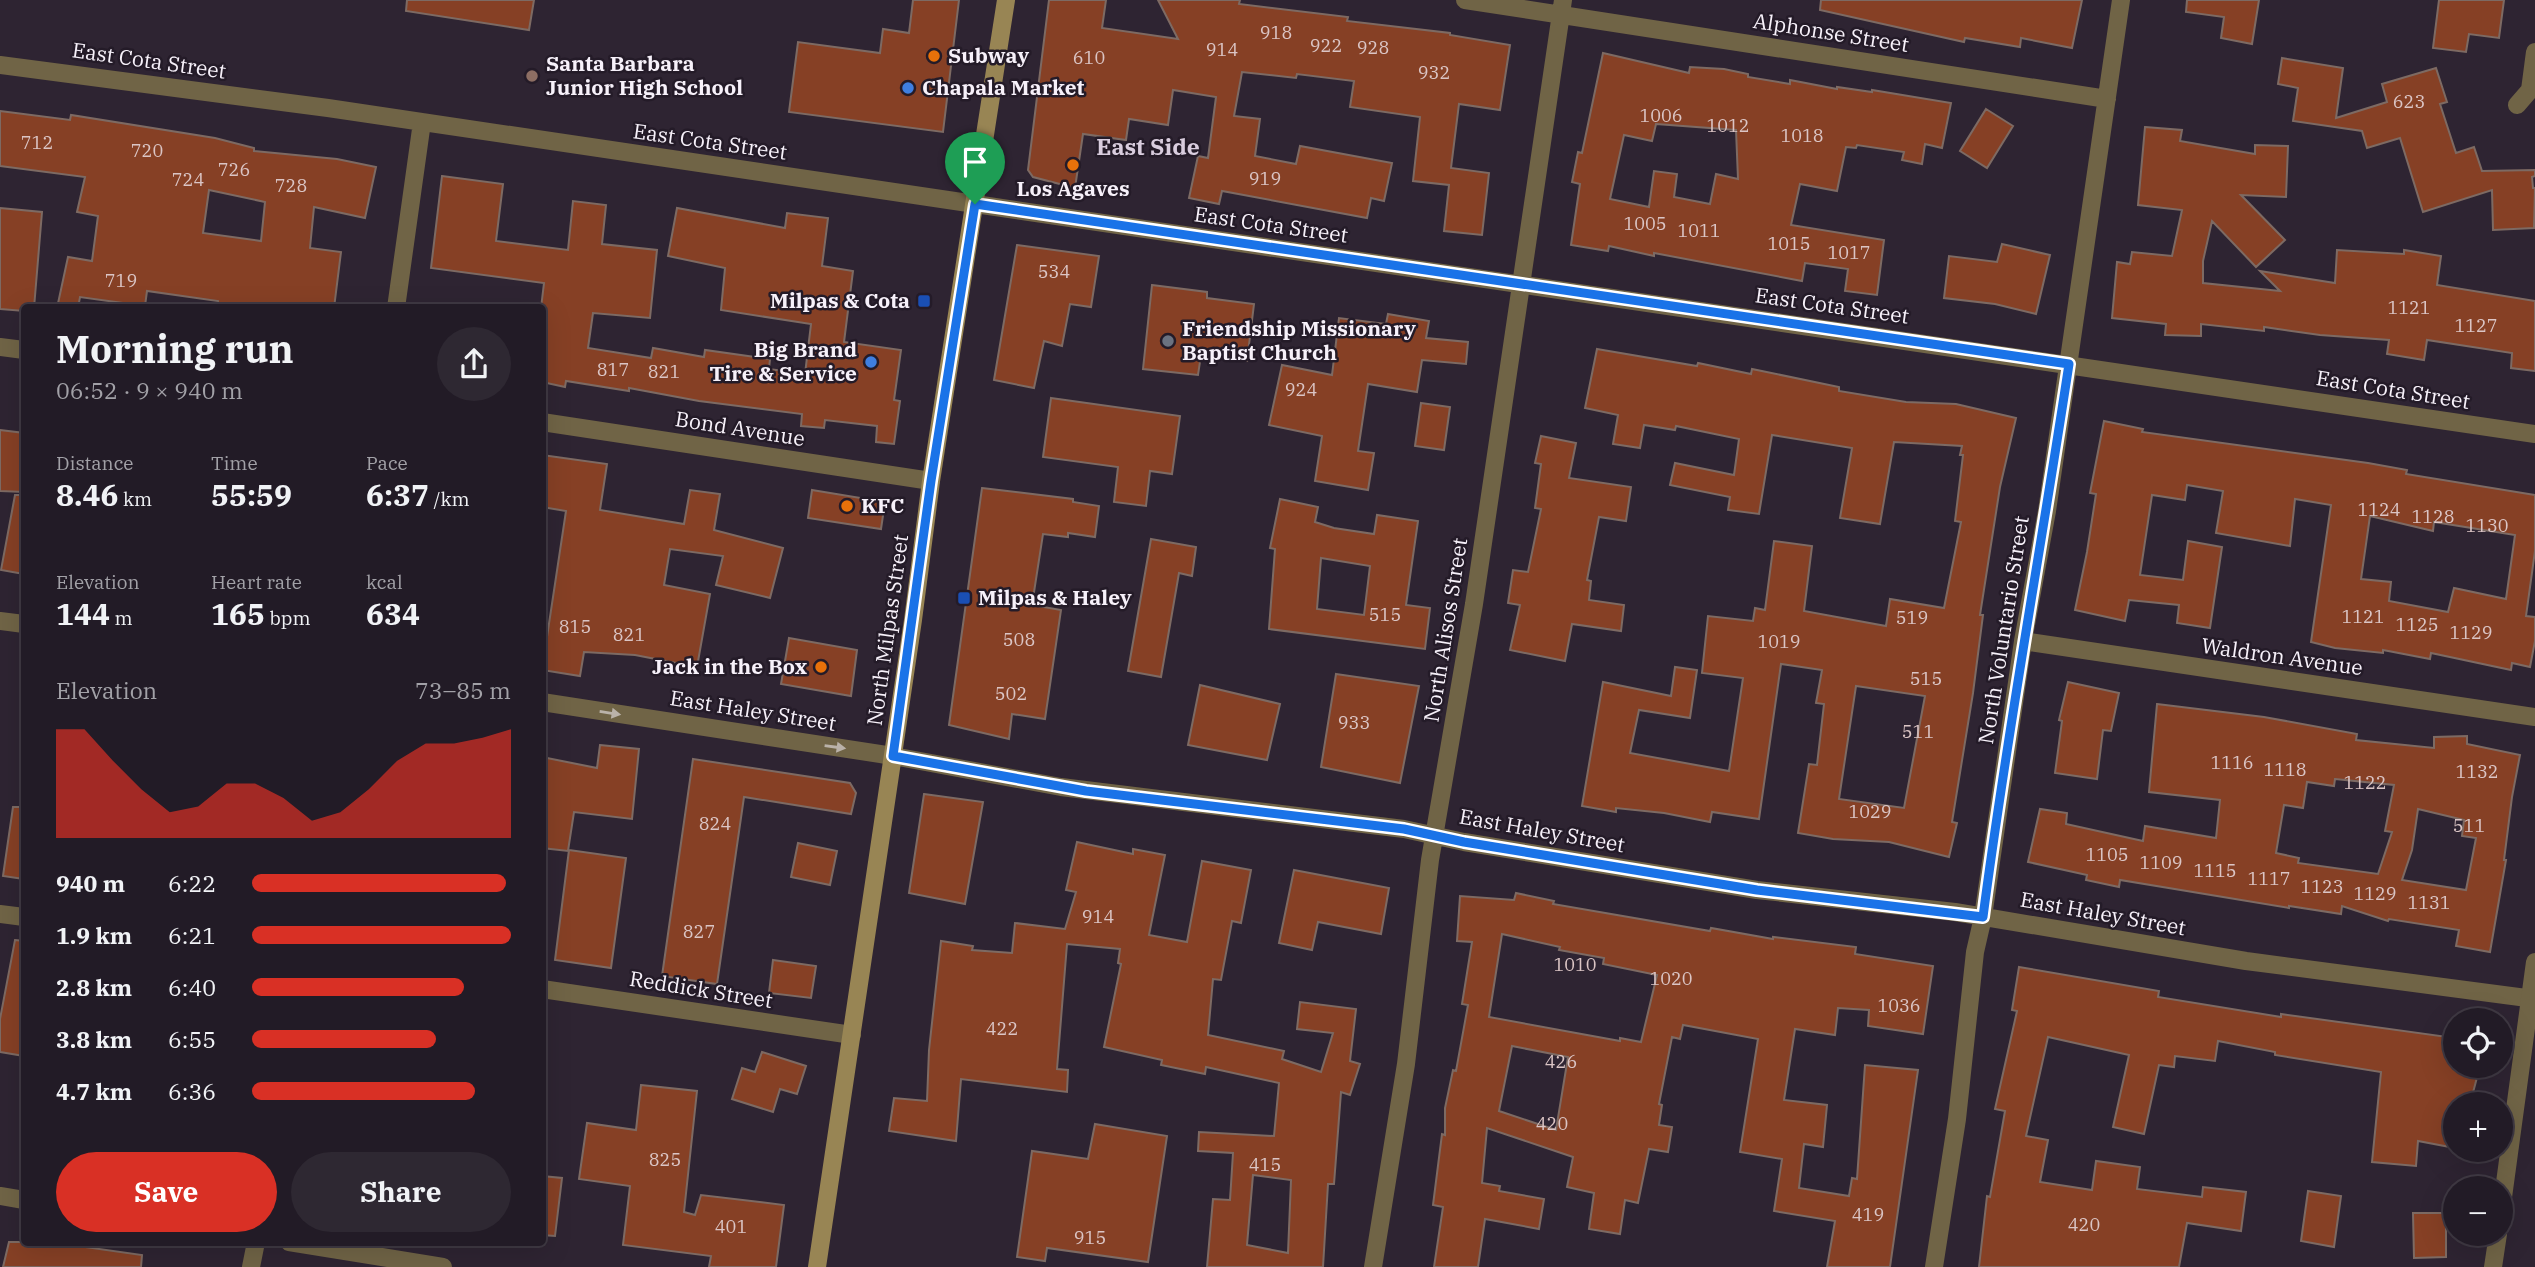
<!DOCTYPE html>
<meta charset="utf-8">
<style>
:root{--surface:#221b26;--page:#2e2832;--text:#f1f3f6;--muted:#a2a1a7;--line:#3f3943;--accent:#d93025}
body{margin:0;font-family:"IBM Plex Serif",serif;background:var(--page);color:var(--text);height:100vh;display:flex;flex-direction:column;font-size:26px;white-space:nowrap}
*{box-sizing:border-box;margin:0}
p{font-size:23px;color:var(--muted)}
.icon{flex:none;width:38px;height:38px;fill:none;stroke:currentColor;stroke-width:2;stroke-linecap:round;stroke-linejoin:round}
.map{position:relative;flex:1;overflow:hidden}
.side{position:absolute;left:21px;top:304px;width:525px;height:942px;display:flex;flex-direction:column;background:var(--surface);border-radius:7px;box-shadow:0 7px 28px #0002,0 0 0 2px var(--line)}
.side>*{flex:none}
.buttons{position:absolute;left:2443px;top:1008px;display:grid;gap:14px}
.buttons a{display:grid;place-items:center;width:70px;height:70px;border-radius:50%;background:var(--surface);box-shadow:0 7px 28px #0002,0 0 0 2px var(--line);font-size:35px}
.pin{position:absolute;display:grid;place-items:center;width:60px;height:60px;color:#fff;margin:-72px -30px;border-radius:50% 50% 50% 0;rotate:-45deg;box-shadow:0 0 7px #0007}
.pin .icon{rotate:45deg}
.round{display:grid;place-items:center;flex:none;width:74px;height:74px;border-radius:37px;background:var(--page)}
.headline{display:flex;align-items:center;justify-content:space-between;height:119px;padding:0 35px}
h1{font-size:38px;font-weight:700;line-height:52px}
.stats{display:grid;grid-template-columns:repeat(3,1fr);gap:10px;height:119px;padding:7px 35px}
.stats div{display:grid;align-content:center}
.stats b{font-size:30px;font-weight:700}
.stats small{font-size:19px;font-weight:400}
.stats p{font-size:19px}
.chart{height:196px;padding:14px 35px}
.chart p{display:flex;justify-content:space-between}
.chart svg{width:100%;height:126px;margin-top:7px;fill:var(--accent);opacity:.7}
.cta{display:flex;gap:14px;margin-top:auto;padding:14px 35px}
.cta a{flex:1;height:80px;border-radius:42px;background:var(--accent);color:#fff;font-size:28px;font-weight:700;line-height:80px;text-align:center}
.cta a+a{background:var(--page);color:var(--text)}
ul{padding:0 35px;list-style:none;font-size:23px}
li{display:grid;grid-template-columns:112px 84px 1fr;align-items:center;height:52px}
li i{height:18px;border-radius:9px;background:var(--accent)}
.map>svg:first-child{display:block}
.building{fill:#864025;stroke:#7d6a63;stroke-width:2;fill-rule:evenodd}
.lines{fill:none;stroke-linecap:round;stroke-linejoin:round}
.minor{stroke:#706446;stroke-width:18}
.tertiary{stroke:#706446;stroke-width:18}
.secondary{stroke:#988554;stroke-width:18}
.oneway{fill:#bab2a9}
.route-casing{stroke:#fff;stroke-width:14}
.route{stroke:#1a73e8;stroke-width:9}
.food-dot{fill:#e8710a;stroke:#241b28;stroke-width:2.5}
.education-dot{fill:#8d6e63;stroke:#241b28;stroke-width:2.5}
.shop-dot{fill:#3f7fe0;stroke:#241b28;stroke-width:2.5}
.transit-dot{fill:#1a4fb4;stroke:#241b28;stroke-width:2.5}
.worship-dot{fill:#6b7280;stroke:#241b28;stroke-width:2.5}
.labels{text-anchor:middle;stroke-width:5;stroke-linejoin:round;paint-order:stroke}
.number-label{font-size:18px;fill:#dbc5c5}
.street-label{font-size:21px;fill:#f7f1fa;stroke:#241b28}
.poi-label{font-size:21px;font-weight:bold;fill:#f7f1fa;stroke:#241b28;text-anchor:start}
.neighbourhood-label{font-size:23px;font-weight:bold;fill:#d9cdde;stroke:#241b28}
</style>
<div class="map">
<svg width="2535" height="1267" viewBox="0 0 2535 1267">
<rect width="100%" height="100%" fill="#2e2432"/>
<path class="building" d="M407 0H534L529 30 406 11Z
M913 0H959L943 132 789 112 798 42 880 53 883 29 909 33Z
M1049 0H1106L1102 28 1178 39 1158 0H1240L1239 4 1348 17 1347 21 1450 33V35L1510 45 1500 110 1459 104 1451 168 1489 173 1482 235 1444 231 1449 185 1413 181 1420 117 1350 107 1354 81 1297 74 1296 78 1242 72 1234 116 1260 119 1255 156 1296 164 1300 146 1392 163 1384 201 1371 198 1367 218 1222 191 1219 204 1189 198 1198 156 1208 158 1216 97 1173 90 1168 125 1129 119 1126 140 1083 134 1075 188 1033 177 1028 170Z
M1821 0H2082L2072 48 2021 38 2020 47 1965 38 1964 42 1820 10Z
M2187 0H2259L2252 44 2221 38 2224 17 2186 12Z
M2439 0H2504L2499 38 2469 34 2466 52 2433 48Z
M1603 53 1689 73 1690 67 1724 69 1748 74V77L1790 84V80L1837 89V87L1872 92V90L1951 103 1942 148 1925 144 1922 164 1902 160 1904 152 1857 145 1856 148 1846 147 1837 191 1800 184 1791 225 1884 240 1877 295 1845 291 1848 269 1805 263 1802 281 1654 253V256L1609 246 1608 251 1571 245 1580 184 1572 182 1578 152 1582 153ZM1656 124 1736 130 1738 179 1716 174 1710 204 1674 197 1677 174 1654 171 1649 207 1610 199 1624 135 1652 141Z
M2282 58 2343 68 2336 118 2387 102 2382 84 2436 68 2447 102 2440 104 2456 153 2474 147 2482 171 2535 170V176L2532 177 2533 188H2535L2534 228 2493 230 2492 190 2423 212 2400 138 2367 148 2362 131 2293 121 2298 88 2278 84Z
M1986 109 2013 126 1987 168 1960 151Z
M0 111 70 120 71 115 215 138 254 148V151L337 159 376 167 365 218 314 207 310 248 341 252 334 308H217L218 301 147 291 145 306 80 297 78 308H57L68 257 92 261 98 216 77 212 85 177 0 166ZM209 190 265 202 261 241 203 233Z
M2145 127 2182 130 2180 141 2255 154V145L2288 146 2286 197 2241 195 2285 240 2256 267 2212 221 2203 261V283L2280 291 2260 271 2335 283 2337 250 2404 254V250L2441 256 2437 285 2535 301V371L2511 368 2512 353 2427 340 2424 360 2387 354 2389 340 2320 335 2264 327V331L2201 324V336L2165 335 2166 324 2112 318 2117 262 2130 264 2132 252 2172 256 2182 210 2138 205Z
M442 176 503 184 496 241 568 250 573 201 606 205 602 244 657 250 650 318 593 313 588 348 651 358 653 348 704 357 705 350 770 359 769 369 805 374 811 324 721 310 725 268 668 256 677 208 785 228 787 213 828 218 822 266 853 271 844 342 901 350 894 400 900 401 894 444 876 442 877 426 825 420 824 428 801 426 802 414 699 401 629 388V391L566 381 565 387 542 382 541 308 544 283 431 268Z
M0 208 42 212 34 308H24V311L0 309Z
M2002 244 2050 255 2036 314 1995 304 1944 298 1949 256 1997 262Z
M1017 245 1099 256 1091 307 1070 304 1062 346 1044 341 1034 388 994 380Z
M1152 285 1207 292V298L1254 304 1247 361 1201 355 1198 375 1143 369Z
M1388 314 1429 321 1426 338 1468 342 1466 364 1422 360 1417 392 1368 384 1358 451 1374 453 1368 490 1315 481 1322 436 1269 425 1282 365 1332 375 1339 318 1386 324Z
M1597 349 1697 366 1698 363 1751 374 1752 369 1839 387V391L1906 402 1956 404 2016 418 2000 487 1980 615H1983L1973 693 1952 822 1957 823 1949 857 1889 842 1833 839 1798 833 1809 764 1817 765 1824 704 1816 703 1822 670 1781 664 1759 819 1712 812 1710 822 1664 813 1616 808V812L1582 806 1603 682 1671 696 1675 667 1697 670 1690 718 1639 710 1630 753 1729 771 1743 678 1702 673 1708 616 1753 621 1755 608 1765 610 1774 541 1812 546 1804 611 1886 626 1890 599 1944 608 1961 522 1955 521 1963 455H1960L1962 446 1894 442 1880 524 1840 518 1852 448 1772 435 1759 514 1728 510 1730 497 1670 485 1675 463 1734 475 1739 439 1676 426 1675 430 1644 425 1640 448 1613 444 1618 415 1585 408ZM1856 686 1925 696 1904 808 1839 799Z
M1051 398 1180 416 1172 474 1150 471 1146 506 1114 502 1118 467 1043 457Z
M1421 403 1450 407 1444 450 1415 446Z
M2104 421 2143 429 2142 432 2368 463 2407 470 2406 474 2535 495V551L2526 616 2535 617V641L2530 667 2512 663 2511 670 2431 653 2430 659 2383 650V653L2335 648 2311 642 2331 505 2295 499 2290 546 2216 533 2223 491 2187 485 2185 500 2152 495 2140 575 2183 580 2188 541 2222 547 2210 628 2177 623 2179 605 2129 600 2125 621 2075 610 2087 552 2096 494 2090 493ZM2370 516 2433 531 2434 522 2515 535 2506 599 2454 588 2448 612 2389 601 2391 582 2361 579Z
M0 430 24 433V492L0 491Z
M1541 436 1576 443 1569 478 1631 487 1626 521 1599 517 1587 580 1591 581 1589 600 1624 605 1621 631 1572 624 1565 661 1510 650 1520 605 1508 603 1513 570 1528 572 1541 509 1535 508 1541 464 1535 463Z
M542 455 607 464 600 510 684 524 690 490 720 494 714 530 783 548 770 598 716 585 723 556 670 549 664 585 710 594 697 667 635 655 584 652 580 676 542 670 566 511 542 507Z
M982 488 1073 499V502L1099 506 1095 537 1068 533V537L1043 534 1032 605 1061 610 1045 719 1012 714 1009 739 949 725Z
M812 490 885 502 881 529 808 518Z
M15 495H24V574L1 570Z
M1280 499 1318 507 1315 522 1334 528 1374 534 1377 515 1418 521 1406 605 1430 608 1425 649 1269 629 1275 549 1270 548ZM1321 558 1370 566 1364 615 1317 609Z
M1151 539 1196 547 1192 576 1179 573 1161 677 1128 671Z
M789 638 857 650 851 696 781 684Z
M1336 674 1419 686 1400 783 1321 767Z
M2068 682 2119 693 2111 731 2103 730 2097 779 2055 773 2062 721 2059 720Z
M1200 685 1280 704 1267 760 1188 745Z
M2157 704 2264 717 2357 734 2356 740 2434 748V737L2467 736V744L2520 755 2512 797 2504 860H2506L2490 952 2456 946 2459 930 2389 919 2388 921 2342 906 2341 914 2289 906V908L2120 880 2119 887 2086 880 2087 875 2028 862 2040 809 2067 813 2066 824 2143 841 2145 826 2216 838 2220 800 2149 792ZM2335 779 2394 785 2385 831 2392 832 2378 874 2298 863 2299 858 2276 853 2284 805 2303 808 2307 782 2334 786ZM2418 809 2464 820 2462 836 2476 838 2466 890 2402 880 2412 850Z
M600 745 639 749 632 819 574 812 568 851 542 848V757L597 768Z
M693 759 850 783 856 793 851 814 744 797 717 984 662 976Z
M924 794 983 802 965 904 909 893Z
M13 807H24V879L3 876Z
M1077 842 1133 854V849L1165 855 1149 935 1187 942 1202 861 1251 870 1241 923 1232 921 1221 980 1213 979 1208 1035 1284 1051 1282 1059 1321 1072 1333 1033 1297 1029 1300 1002 1356 1009 1350 1061 1360 1064 1350 1095 1341 1092 1334 1184H1328L1323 1267H1207L1213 1199 1230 1200 1233 1153 1198 1151 1199 1132 1274 1136 1279 1083 1206 1067 1205 1074 1161 1065 1162 1060 1104 1047 1121 964 1118 963 1120 949 1067 944 1057 1069 1068 1070 1067 1092 961 1079 956 1141 889 1131 894 1098 927 1101 929 1050 941 941 973 946 972 950 1012 953 1015 923 1065 929 1076 892 1066 890ZM1253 1175 1291 1180 1288 1253 1247 1245Z
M798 843 837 851 830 885 791 877Z
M569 850 626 858 611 968 555 960Z
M1294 870 1389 888 1381 934 1318 922 1312 950 1279 943Z
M1516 893 1554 901 1553 904 1710 931 1711 928 1773 939V937L1856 947 1855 954 1933 966 1923 1034 1868 1026 1869 1010 1838 1008 1835 1035 1795 1029 1784 1100 1827 1105 1823 1147 1804 1144 1799 1188 1849 1196 1852 1178 1857 1179 1865 1065 1918 1070 1890 1267H1827L1835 1221 1774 1211 1782 1159 1740 1152 1758 1039 1683 1025 1680 1039 1672 1037 1659 1104 1662 1105 1659 1125 1672 1127 1668 1152 1649 1149 1638 1203 1625 1200 1620 1234 1589 1229 1594 1193 1567 1187 1573 1157 1487 1128 1482 1183 1500 1186 1499 1191 1544 1199 1539 1229 1485 1219 1478 1267H1434L1443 1207 1433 1205 1442 1134 1445 1135V1108L1453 1070 1456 1071 1468 1005 1462 1004 1472 942 1457 941 1460 896 1514 900ZM1502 934 1560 947 1559 950 1604 958 1603 964 1657 975 1641 1042 1620 1038V1041L1489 1017ZM1512 1046 1568 1057 1556 1130 1499 1111Z
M15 940 24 941V1056L0 1052V1019Z
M773 960 816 966 811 998 769 993Z
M2019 967 2159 991 2158 997 2281 1017V1014L2455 1038V1066H2480L2470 1104H2455V1148L2418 1141 2416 1166 2372 1162 2381 1072 2275 1055V1052L2218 1041 2215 1061 2175 1056 2174 1067 2159 1065 2144 1134 2113 1127 2129 1055 2048 1037 2026 1136 2048 1140 2040 1182 2092 1190 2096 1161 2140 1167 2137 1189 2202 1197 2203 1187 2246 1192 2241 1231 2187 1223 2179 1267H1979L1987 1196 1990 1197 2005 1111 1995 1109 2017 1011 2012 1010Z
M762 1052 806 1066 797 1094 780 1089 773 1112 732 1099 742 1068 755 1072Z
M641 1085 697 1091 684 1212 695 1215 701 1195 784 1205 776 1267H709L711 1256 623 1245 630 1186 579 1179 587 1123 636 1130Z
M1095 1124 1167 1136 1148 1262 1047 1248 1045 1261 1017 1257 1032 1151 1088 1159Z
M542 1176 562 1178 555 1236 542 1235Z
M2308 1191 2341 1196 2334 1247 2301 1241Z
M2413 1213H2446V1257L2414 1258Z
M9 1242H50L142 1255 141 1267H3Z"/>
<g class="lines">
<path class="minor" d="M1465 0 2107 99
M0 65 328 108 975 204
M2517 105 2530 90 2535 52
M396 308 422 122
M0 347 24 350
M542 422 931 481
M2023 641 2535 717
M893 756 1061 787 1404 829 1464 842 1757 890 1955 912 2246 961 2535 999
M0 914 24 917
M542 989 852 1035
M251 1267 256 1242
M1373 1267 1406 1064 1430 860 1474 604 1563 0
M1934 1267 1957 1119 1975 952 1983 917 2023 641 2047 511 2121 0"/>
<path class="tertiary" d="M975 204 2535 434
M0 621 24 624
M542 702 893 756
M0 1196 24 1200
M2501 1212 2535 962
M289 1242 443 1267
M2493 1267 2498 1234"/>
<path class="secondary" d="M817 1267 913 620 931 481 1006 0"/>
</g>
<defs><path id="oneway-solid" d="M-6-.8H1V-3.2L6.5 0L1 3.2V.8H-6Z" transform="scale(1.75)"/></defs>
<g class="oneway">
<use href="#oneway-solid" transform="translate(610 713) rotate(9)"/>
<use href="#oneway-solid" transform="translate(835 747) rotate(8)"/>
</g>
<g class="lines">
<g class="route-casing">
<path id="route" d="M975 204 2069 364C2041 549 2007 732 1983 917L1757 890 1464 842 1404 829 1086 791 893 756 931 481Z"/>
</g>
<use href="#route" class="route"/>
</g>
<g class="food-dot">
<circle cx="934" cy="56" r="7"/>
<circle cx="1073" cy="165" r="7"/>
<circle cx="847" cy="506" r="7"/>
<circle cx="821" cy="667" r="7"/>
</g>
<circle class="education-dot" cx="532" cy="76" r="7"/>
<g class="shop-dot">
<circle cx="908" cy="88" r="7"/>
<circle cx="871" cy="362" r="7"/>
</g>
<g class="transit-dot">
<rect x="917" y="294" width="14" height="14" rx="3.5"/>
<rect x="957" y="591" width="14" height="14" rx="3.5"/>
</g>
<circle class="worship-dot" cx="1168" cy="341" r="7"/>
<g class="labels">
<g class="number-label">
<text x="1276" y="39">918</text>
<text x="1326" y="52">922</text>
<text x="1373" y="54">928</text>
<text x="1222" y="56">914</text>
<text x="1089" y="64">610</text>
<text x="1434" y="79">932</text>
<text x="2409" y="108">623</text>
<text x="1661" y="122">1006</text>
<text x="1728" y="132">1012</text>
<text x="1802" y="142">1018</text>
<text x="37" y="149">712</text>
<text x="147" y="157">720</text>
<text x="234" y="176">726</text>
<text x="1265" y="185">919</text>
<text x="188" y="186">724</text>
<text x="291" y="192">728</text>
<text x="1645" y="230">1005</text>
<text x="1699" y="237">1011</text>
<text x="1789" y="250">1015</text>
<text x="1849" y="259">1017</text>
<text x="1054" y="278">534</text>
<text x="121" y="287">719</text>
<text x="2409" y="314">1121</text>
<text x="2476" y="332">1127</text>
<text x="613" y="376">817</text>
<text x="664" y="378">821</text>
<text x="1301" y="396">924</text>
<text x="2379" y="516">1124</text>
<text x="2433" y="523">1128</text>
<text x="2487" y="532">1130</text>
<text x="1385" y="621">515</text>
<text x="2363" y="623">1121</text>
<text x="1912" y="624">519</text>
<text x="2417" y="631">1125</text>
<text x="575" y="633">815</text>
<text x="2471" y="639">1129</text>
<text x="629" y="641">821</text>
<text x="1019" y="646">508</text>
<text x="1779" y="648">1019</text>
<text x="1926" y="685">515</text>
<text x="1011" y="700">502</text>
<text x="1354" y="729">933</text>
<text x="1918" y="738">511</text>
<text x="2232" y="769">1116</text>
<text x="2285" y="776">1118</text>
<text x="2477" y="778">1132</text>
<text x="2365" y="789">1122</text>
<text x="1870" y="818">1029</text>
<text x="715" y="830">824</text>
<text x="2469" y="832">511</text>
<text x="2107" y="861">1105</text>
<text x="2161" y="869">1109</text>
<text x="2215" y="877">1115</text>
<text x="2269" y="885">1117</text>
<text x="2322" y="893">1123</text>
<text x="2375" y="900">1129</text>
<text x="2429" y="909">1131</text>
<text x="1098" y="923">914</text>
<text x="699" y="938">827</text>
<text x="1575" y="971">1010</text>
<text x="1671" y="985">1020</text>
<text x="1899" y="1012">1036</text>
<text x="1002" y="1035">422</text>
<text x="1561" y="1068">426</text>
<text x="1552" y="1130">420</text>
<text x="665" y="1166">825</text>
<text x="1265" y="1171">415</text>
<text x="1868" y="1221">419</text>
<text x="2084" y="1231">420</text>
<text x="731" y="1233">401</text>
<text x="1090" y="1244">915</text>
</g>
<g class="street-label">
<text transform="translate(1831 33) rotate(9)" y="7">Alphonse Street</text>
<text transform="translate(149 61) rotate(8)" y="7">East Cota Street</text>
<text transform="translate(710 142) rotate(8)" y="7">East Cota Street</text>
<text transform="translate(1271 225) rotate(8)" y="7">East Cota Street</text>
<text transform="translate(1832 306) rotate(8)" y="7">East Cota Street</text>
<text transform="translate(2393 390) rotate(9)" y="7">East Cota Street</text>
<text transform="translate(740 429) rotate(9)" y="7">Bond Avenue</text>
<text transform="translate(888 630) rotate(-82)" y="7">North Milpas Street</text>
<text transform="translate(1446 630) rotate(-81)" y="7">North Alisos Street</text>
<text transform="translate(2004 630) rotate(-81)" y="7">North Voluntario Street</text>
<text transform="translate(2282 657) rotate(8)" y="7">Waldron Avenue</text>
<text transform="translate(753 711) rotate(9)" y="7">East Haley Street</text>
<text transform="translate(1542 831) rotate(10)" y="7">East Haley Street</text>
<text transform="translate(2103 914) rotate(10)" y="7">East Haley Street</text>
<text transform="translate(701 990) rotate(9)" y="7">Reddick Street</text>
</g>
<g class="poi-label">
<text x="948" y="63">Subway</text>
<text x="546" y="71">Santa Barbara<tspan x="546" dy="24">Junior High School</tspan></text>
<text x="922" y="95">Chapala Market</text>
<text x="1073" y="196" text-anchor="middle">Los Agaves</text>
<text x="910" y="308" text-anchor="end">Milpas &amp; Cota</text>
<text x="1182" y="336">Friendship Missionary<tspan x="1182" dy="24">Baptist Church</tspan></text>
<text x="857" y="357" text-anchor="end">Big Brand<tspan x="857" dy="24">Tire &amp; Service</tspan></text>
<text x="861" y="513">KFC</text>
<text x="978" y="605">Milpas &amp; Haley</text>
<text x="807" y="674" text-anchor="end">Jack in the Box</text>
</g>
<g class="neighbourhood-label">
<text x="1148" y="155">East Side</text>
</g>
</g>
</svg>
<div class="buttons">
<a><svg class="icon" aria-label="locate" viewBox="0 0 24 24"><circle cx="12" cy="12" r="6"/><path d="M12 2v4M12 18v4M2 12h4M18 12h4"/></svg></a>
<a>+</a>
<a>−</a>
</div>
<div class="pin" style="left:975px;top:204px;background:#1e9e55"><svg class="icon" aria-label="arrive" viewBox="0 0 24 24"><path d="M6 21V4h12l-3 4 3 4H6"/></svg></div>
<section class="side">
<div class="headline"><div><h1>Morning run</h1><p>06:52 · 9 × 940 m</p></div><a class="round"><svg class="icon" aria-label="share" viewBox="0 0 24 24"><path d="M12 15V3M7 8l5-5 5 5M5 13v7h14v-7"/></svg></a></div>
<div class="stats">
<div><p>Distance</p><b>8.46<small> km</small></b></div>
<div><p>Time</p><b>55:59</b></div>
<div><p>Pace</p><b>6:37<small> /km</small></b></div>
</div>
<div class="stats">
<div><p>Elevation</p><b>144<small> m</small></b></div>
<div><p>Heart rate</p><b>165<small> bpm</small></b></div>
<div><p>kcal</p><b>634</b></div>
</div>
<div class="chart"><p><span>Elevation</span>73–85 m</p>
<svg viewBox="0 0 160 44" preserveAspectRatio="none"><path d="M0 44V6L10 6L20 17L30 27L40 35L50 33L60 25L70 25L80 30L90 38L100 35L110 27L120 17L130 11L140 11L150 9L160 6V44z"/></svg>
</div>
<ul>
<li><b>940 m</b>6:22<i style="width:98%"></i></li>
<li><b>1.9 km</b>6:21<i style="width:100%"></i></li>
<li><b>2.8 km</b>6:40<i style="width:82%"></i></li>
<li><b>3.8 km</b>6:55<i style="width:71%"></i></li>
<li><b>4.7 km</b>6:36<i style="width:86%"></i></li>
</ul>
<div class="cta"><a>Save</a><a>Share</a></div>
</section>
</div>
